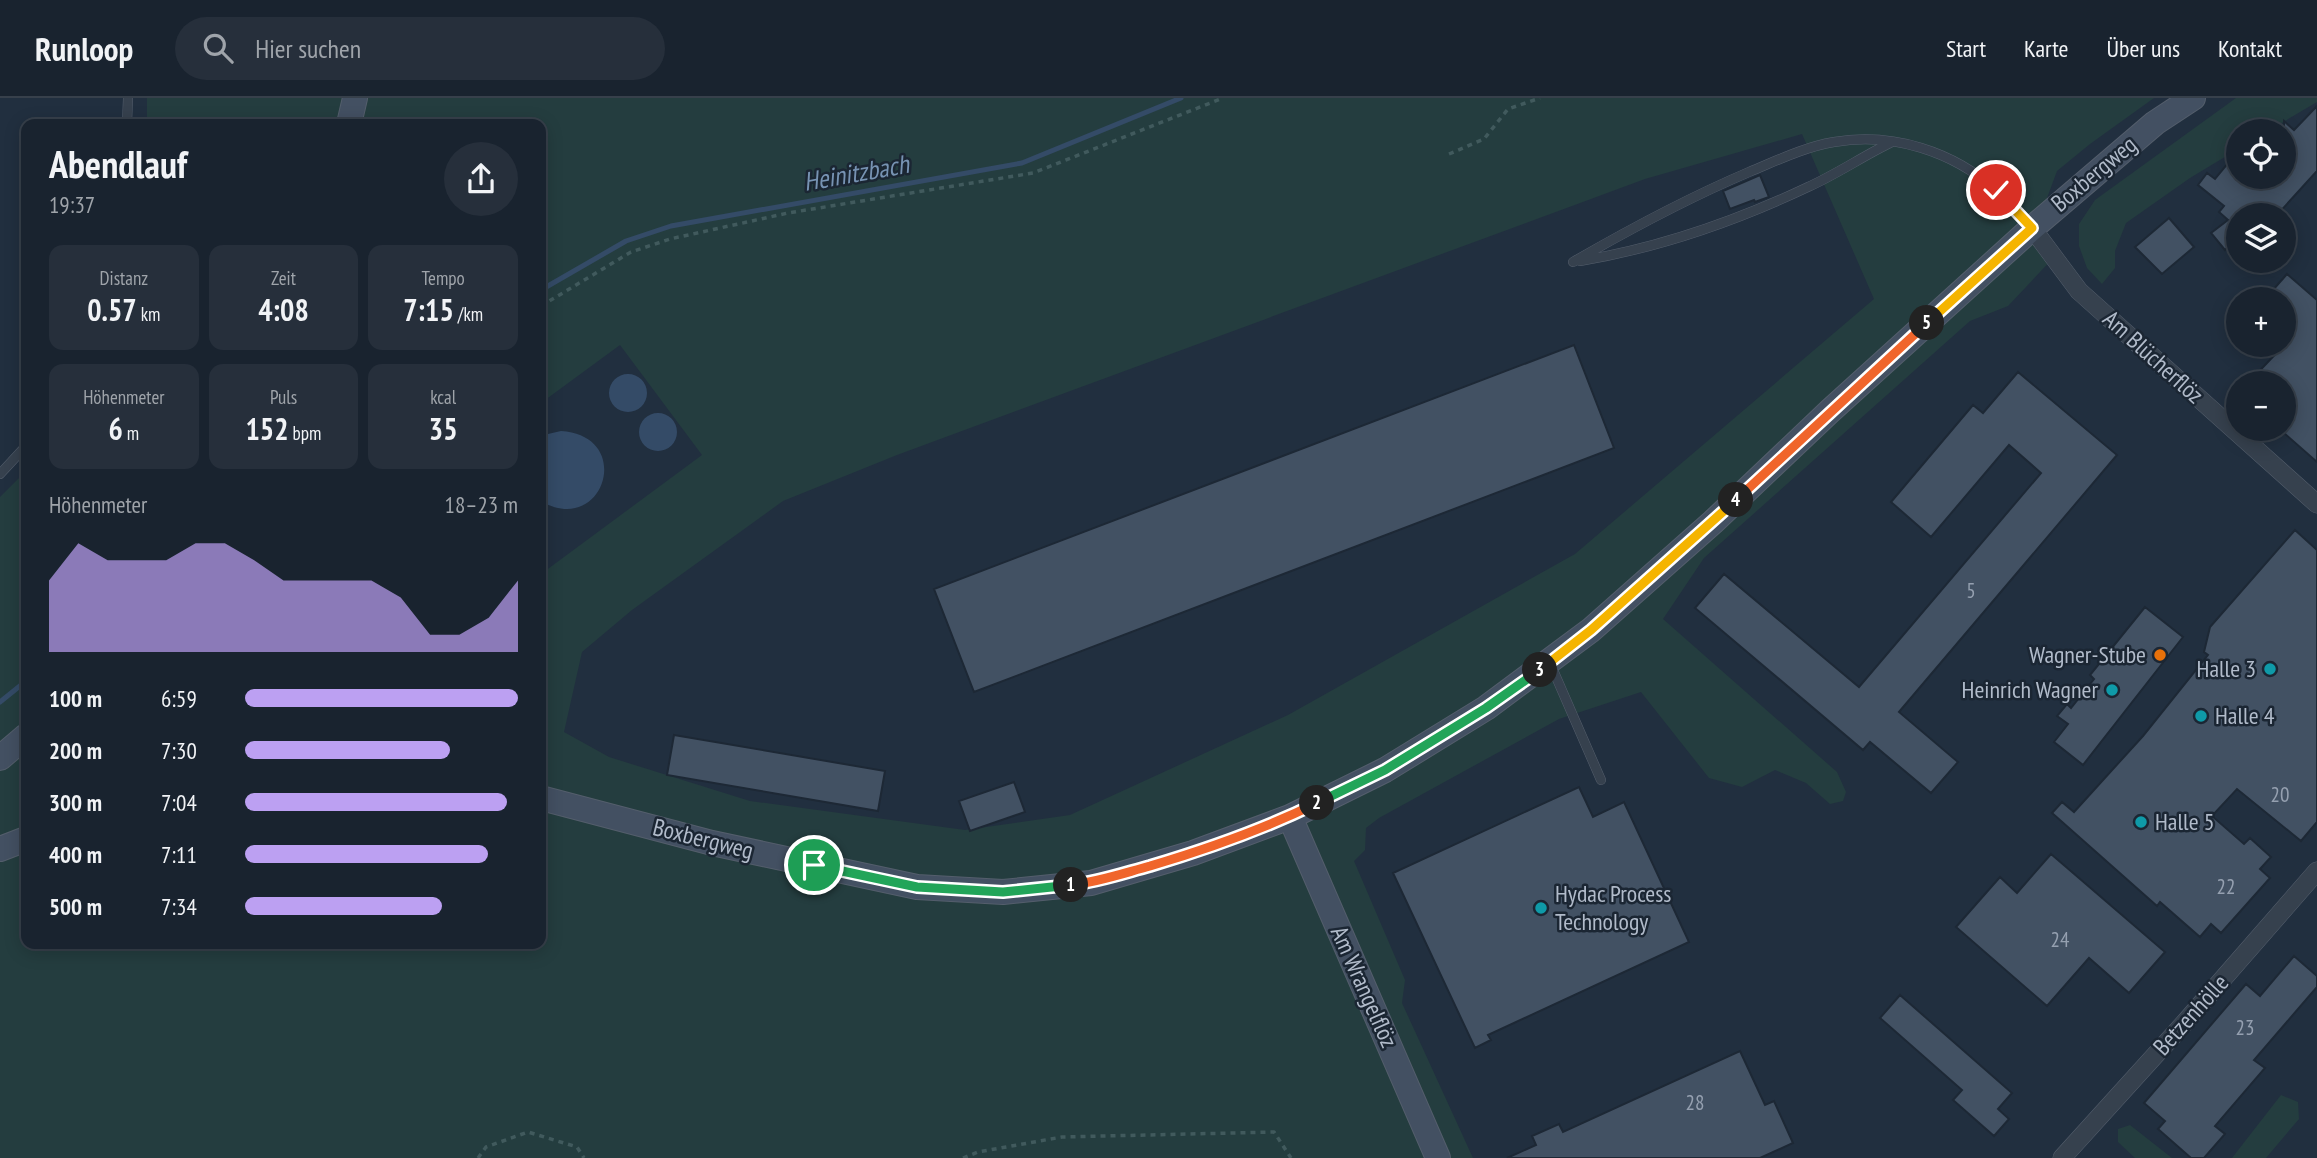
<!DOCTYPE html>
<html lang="de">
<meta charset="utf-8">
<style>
:root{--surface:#19232f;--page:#262f3b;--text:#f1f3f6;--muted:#9fa4aa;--line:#37404b;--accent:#bca0f2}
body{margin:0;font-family:"PT Sans Narrow",sans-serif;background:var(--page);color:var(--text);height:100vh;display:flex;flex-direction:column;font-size:26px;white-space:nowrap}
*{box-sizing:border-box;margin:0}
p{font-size:23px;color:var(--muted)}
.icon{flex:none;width:38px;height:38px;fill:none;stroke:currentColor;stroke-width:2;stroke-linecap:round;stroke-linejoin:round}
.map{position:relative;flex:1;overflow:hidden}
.sheet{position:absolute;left:21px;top:21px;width:525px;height:830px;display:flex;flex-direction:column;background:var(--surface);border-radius:14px;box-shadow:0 4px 18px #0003,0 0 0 2px var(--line)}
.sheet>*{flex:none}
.tools{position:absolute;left:2226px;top:21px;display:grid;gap:14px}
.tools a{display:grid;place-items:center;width:70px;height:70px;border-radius:50%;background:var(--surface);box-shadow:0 4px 18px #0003,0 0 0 2px var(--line);font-size:35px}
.pin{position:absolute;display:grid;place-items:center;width:60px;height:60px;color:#fff;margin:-30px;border:4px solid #fff;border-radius:50%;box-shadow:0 2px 7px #0007}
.km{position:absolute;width:35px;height:35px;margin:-18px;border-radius:50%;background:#222;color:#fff;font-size:19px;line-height:35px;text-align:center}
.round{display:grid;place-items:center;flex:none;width:74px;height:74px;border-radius:37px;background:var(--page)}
.headline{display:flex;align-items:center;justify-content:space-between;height:119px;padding:0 28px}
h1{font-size:38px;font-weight:800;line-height:52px}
.stats{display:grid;grid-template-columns:repeat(3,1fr);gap:10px;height:119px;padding:7px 28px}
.stats div{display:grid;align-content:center;border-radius:14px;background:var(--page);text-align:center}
.stats b{font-size:30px;font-weight:800}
.stats small{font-size:19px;font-weight:400}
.stats p{font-size:19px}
.chart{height:196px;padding:14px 28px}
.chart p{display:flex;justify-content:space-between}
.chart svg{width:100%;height:126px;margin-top:7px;fill:var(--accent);opacity:.7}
ul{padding:0 28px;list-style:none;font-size:23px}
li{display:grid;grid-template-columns:112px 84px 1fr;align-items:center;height:52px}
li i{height:18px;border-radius:9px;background:var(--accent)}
header{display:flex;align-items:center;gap:42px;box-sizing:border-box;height:98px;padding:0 35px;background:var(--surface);border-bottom:2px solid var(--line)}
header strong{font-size:33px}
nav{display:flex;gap:38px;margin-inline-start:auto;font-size:24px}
.search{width:490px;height:63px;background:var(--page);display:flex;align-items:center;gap:18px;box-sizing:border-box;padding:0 24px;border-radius:38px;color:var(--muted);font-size:26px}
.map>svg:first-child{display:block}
.green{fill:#243d3f;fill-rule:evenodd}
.water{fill:#344b67}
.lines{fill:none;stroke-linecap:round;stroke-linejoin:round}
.stream{stroke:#344b67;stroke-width:5}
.building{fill:#425163;stroke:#1d2835;stroke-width:2}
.lane-casing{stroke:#545e6c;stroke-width:10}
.street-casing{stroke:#545e6c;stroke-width:19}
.secondary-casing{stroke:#545e6c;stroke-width:26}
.path{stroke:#415a5d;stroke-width:3.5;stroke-dasharray:5 5;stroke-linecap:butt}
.lane{stroke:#36414e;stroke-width:9}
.street{stroke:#36414e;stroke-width:18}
.secondary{stroke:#435062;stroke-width:24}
.split-1-casing{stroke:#fff;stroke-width:14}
.split-2-casing{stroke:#fff;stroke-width:14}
.split-3-casing{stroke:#fff;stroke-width:14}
.split-4-casing{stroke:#fff;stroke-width:14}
.split-5-casing{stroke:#fff;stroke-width:14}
.split-6-casing{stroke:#fff;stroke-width:14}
.split-1{stroke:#22a559;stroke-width:9}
.split-2{stroke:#f0652b;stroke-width:9}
.split-3{stroke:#22a559;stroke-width:9}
.split-4{stroke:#f5b400;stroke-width:9}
.split-5{stroke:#f0652b;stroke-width:9}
.split-6{stroke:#f5b400;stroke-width:9}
.food-dot{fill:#e8710a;stroke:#1b2633;stroke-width:2.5}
.culture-dot{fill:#0f9aa8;stroke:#1b2633;stroke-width:2.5}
.labels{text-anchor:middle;stroke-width:5;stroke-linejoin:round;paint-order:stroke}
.number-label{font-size:21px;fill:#95a0b0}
.street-label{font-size:24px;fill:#b1bbca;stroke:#1b2633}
.poi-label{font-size:24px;fill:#b1bbca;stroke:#1b2633;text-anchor:end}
.water-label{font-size:26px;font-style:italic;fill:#7793b3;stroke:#1b2633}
</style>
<header>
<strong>Runloop</strong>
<div class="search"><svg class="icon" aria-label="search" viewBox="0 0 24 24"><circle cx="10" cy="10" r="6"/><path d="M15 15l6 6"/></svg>Hier suchen</div>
<nav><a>Start</a><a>Karte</a><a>Über uns</a><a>Kontakt</a></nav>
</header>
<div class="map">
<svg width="2317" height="1060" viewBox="0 0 2317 1060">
<rect width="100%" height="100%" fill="#212f3f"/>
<path class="green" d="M147 0H2154L2090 46 2057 73 2034 135 2056 157 2008 208 1970 223 1704 460 1663 521 1837 674 1846 694 1843 703 1830 706 1806 685 1775 672 1742 689 1709 680 1641 594 1559 621 1379 720 1366 730 1365 752 1354 763 1405 882 1402 905 1473 1060H0V399L26 373V845H541V476L702 357 620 247 541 305V26H147ZM1802 36 1874 201 1575 456 1288 617 1070 717 965 732 750 703 609 659 564 634 582 554 632 512 783 403 897 357 1645 81Z
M2236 0H2317V4L2268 33H2238V51L2190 80 2126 125 2115 153V170L2102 186 2087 170 2079 148V126L2095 102Z
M2281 997 2298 1004 2299 1021 2266 1060H2232Z
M2130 1027 2172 1060H2135L2118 1044V1031Z"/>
<path class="water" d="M609 295a19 19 0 1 1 38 0a19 19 0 1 1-38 0Z
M639 334a19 19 0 1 1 38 0a19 19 0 1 1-38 0Z
M561 333C636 338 603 440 541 403V342L548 336Z"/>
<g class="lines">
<path class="stream" d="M541 192 626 143 671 128 1022 65 1181 0
M0 604 26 583"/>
</g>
<path class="building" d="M2317 8V73L2277 117H2238V141L2225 152 2211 135 2228 122 2219 114 2224 108 2198 87 2207 75 2215 81 2238 53V79H2284V23L2294 32Z
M1760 77 1769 99 1755 104 1754 102 1730 111 1723 93Z
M2169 120 2194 149 2162 176 2135 149Z
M2287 176 2317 202V364L2284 335V285H2248L2284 247V201H2265Z
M1574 247 1614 350 974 594 934 491Z
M2018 274 2117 357 1899 614 1958 664 1931 695 1870 644 1863 652 1695 510 1724 476 1859 589 2041 375 2009 347 1931 439 1891 404 1973 307 1983 315Z
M2295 432 2317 452V724L2301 743 2237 691 2212 718 2244 746 2250 740 2271 759 2260 771 2270 780 2221 835 2211 826 2200 839 2160 804 2157 808 2052 715 2062 704 2074 714 2143 638 2208 557 2204 554 2210 529Z
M2145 509 2183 539 2083 667 2054 644 2068 626 2057 618 2067 606 2071 610 2094 581 2090 577Z
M674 637 885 673 878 713 667 677Z
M1014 684 1025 714 970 733 959 703Z
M1579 689 1593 719 1624 704 1689 844 1488 937 1491 942 1475 950 1393 775Z
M2051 756 2165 854 2129 895 2089 860 2047 908 1956 829 2000 779 2017 795Z
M2294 858 2317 878V889L2254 962 2265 970 2215 1028 2225 1036 2204 1060H2191L2158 1031 2165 1023 2144 1005 2246 886 2260 898Z
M1900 897 2012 995 1998 1011 2009 1021 1994 1038 1953 1002 1962 992 1880 920Z
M1740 953 1765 1007 1774 1003 1793 1045 1760 1060H1507L1536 1047 1532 1038 1559 1026 1563 1034Z"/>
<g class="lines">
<g class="lane-casing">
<path id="lane" d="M127 26 128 0
M1580 163C1658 150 1736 123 1808 89 1837 76 1863 58 1892 44
M1573 164C1630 131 1688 100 1749 74 1776 63 1804 49 1834 44 1892 34 1953 53 1997 93 2009 104 2019 116 2030 128
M0 376 26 348
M1550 565 1601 682"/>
</g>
<g class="street-casing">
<path id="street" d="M2032 130 2079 193 2317 406
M2062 1060 2187 922 2317 773"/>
</g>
<g class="secondary-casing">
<path id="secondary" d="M349 26 355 0
M0 660 26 638
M541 700 712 745 917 789 1003 794 1091 785 1193 755 1290 719 1385 672 1486 610 1591 532 1713 424 1830 313 2032 130 2155 25 2193 0
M1290 719 1438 1060
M0 751 26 741"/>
</g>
<path class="path" d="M1449 56 1484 41 1508 11 1540 0
M541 208 631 154 670 141 788 115 1033 75 1223 0
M478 1060 486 1049 528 1034 577 1049 584 1060
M963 1060 978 1054 1062 1039 1274 1034 1291 1060"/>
<use href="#lane" class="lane"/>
<use href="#street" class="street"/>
<use href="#secondary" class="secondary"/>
</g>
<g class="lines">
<g class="split-1-casing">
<path id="split-1" d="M814 767 917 789 1003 794 1071 787"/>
</g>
<g class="split-2-casing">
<path id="split-2" d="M1071 787C1098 784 1124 775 1150 768 1207 751 1264 731 1317 705"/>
</g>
<g class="split-3-casing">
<path id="split-3" d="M1317 705 1385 672 1486 610 1540 572"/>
</g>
<g class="split-4-casing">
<path id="split-4" d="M1540 572 1591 532 1736 402"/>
</g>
<g class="split-5-casing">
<path id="split-5" d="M1736 402 1927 225"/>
</g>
<g class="split-6-casing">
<path id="split-6" d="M1927 225 2032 130 1996 92"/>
</g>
<use href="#split-1" class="split-1"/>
<use href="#split-2" class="split-2"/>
<use href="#split-3" class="split-3"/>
<use href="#split-4" class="split-4"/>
<use href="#split-5" class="split-5"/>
<use href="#split-6" class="split-6"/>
</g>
<circle class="food-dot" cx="2160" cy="557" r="7"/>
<g class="culture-dot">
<circle cx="2270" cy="571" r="7"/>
<circle cx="2112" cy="592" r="7"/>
<circle cx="2201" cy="618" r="7"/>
<circle cx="2141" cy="724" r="7"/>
<circle cx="1541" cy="810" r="7"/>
</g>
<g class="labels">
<g class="number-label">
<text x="1971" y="500">5</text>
<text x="2280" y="704">20</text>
<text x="2226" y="796">22</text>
<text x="2060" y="849">24</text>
<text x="2245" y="937">23</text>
<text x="1695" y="1012">28</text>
</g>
<g class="street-label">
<text transform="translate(2094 76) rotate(-40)" y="8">Boxbergweg</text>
<text transform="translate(2153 259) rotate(42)" y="8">Am Blücherflöz</text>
<text transform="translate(703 741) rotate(14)" y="8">Boxbergweg</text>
<text transform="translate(1364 889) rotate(66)" y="8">Am Wrangelflöz</text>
<text transform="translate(2191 917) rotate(-48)" y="8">Betzenhölle</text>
</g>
<g class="poi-label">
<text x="2146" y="565">Wagner-Stube</text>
<text x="2256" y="579">Halle 3</text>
<text x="2098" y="600">Heinrich Wagner</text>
<text x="2215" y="626" text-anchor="start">Halle 4</text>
<text x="2155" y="732" text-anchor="start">Halle 5</text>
<text x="1555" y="804" text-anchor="start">Hydac Process<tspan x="1555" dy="28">Technology</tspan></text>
</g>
<g class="water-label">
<text transform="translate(856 75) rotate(-10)" y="9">Heinitzbach</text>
</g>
</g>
</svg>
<div class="tools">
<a><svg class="icon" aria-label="locate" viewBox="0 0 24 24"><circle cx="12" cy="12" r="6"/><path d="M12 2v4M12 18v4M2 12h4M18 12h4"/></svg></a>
<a><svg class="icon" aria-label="layers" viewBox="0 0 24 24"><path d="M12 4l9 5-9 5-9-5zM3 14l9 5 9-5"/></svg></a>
<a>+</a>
<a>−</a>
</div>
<div class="pin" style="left:814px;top:767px;background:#1e9e55"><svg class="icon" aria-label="arrive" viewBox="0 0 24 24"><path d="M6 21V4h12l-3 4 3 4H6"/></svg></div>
<div class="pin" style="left:1996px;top:92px;background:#d93025"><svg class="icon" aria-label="check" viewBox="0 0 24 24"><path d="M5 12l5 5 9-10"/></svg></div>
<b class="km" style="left:1071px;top:787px">1</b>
<b class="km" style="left:1317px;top:705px">2</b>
<b class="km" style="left:1540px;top:572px">3</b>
<b class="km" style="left:1736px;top:402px">4</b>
<b class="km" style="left:1927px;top:225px">5</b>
<section class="sheet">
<div class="headline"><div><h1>Abendlauf</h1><p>19:37</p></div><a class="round"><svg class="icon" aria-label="share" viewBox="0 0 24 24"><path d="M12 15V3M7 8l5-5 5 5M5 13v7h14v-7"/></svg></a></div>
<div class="stats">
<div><p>Distanz</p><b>0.57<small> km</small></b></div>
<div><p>Zeit</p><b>4:08</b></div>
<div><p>Tempo</p><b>7:15<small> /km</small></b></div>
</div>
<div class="stats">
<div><p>Höhenmeter</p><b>6<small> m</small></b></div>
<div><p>Puls</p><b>152<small> bpm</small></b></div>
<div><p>kcal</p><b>35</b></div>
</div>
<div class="chart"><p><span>Höhenmeter</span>18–23 m</p>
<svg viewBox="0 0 160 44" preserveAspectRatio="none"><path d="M0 44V19L10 6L20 12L30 12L40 12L50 6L60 6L70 12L80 19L90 19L100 19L110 19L120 25L130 38L140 38L150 32L160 19V44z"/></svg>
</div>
<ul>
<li><b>100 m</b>6:59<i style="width:100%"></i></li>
<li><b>200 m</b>7:30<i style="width:75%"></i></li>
<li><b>300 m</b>7:04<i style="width:96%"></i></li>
<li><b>400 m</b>7:11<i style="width:89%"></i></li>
<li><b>500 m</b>7:34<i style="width:72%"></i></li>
</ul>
</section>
</div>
